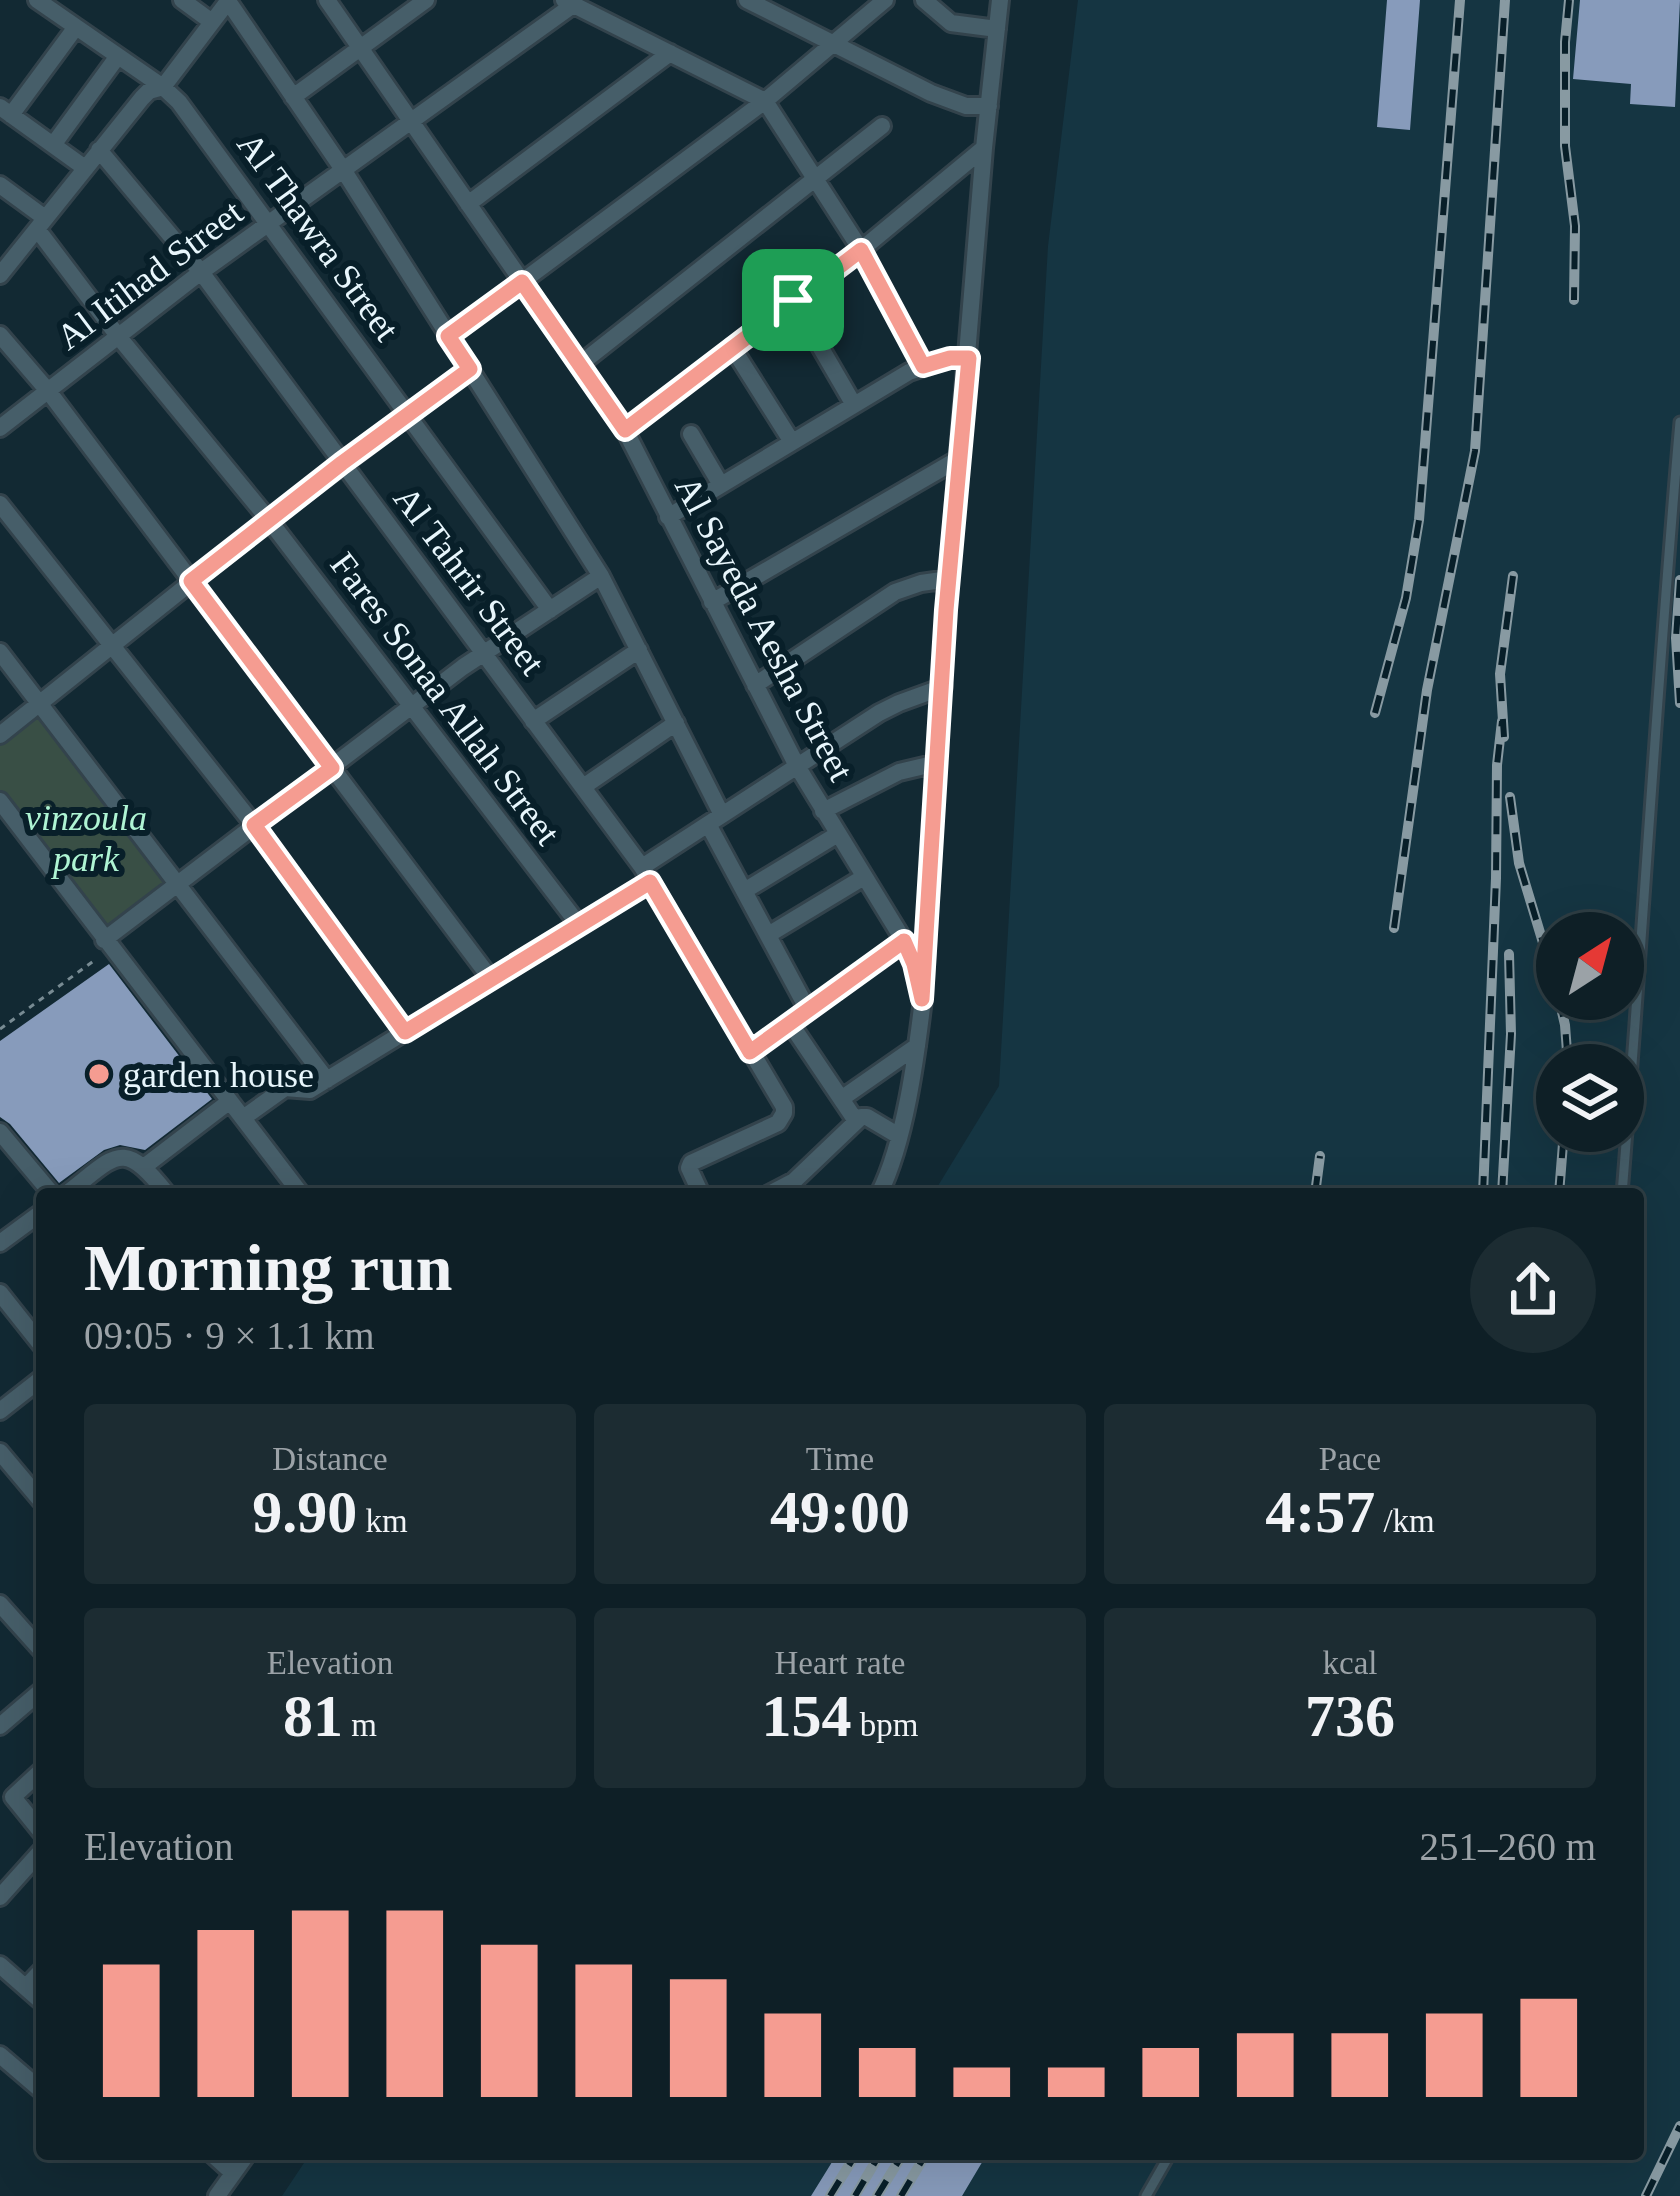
<!DOCTYPE html>
<meta charset="utf-8">
<style>
:root{--surface:#0e1f26;--page:#1c2c32;--text:#f1f3f6;--muted:#9ba2a7;--line:#2e3d43;--accent:#f59c91}
body{margin:0;font-family:Georgia,serif;background:var(--page);color:var(--text);height:100vh;display:flex;flex-direction:column;font-size:45px;white-space:nowrap}
*{box-sizing:border-box;margin:0}
p{font-size:39px;color:var(--muted)}
.icon{flex:none;width:66px;height:66px;fill:none;stroke:currentColor;stroke-width:2;stroke-linecap:round;stroke-linejoin:round}
.map{position:relative;flex:1;overflow:hidden}
.side{position:absolute;left:36px;top:1188px;width:1608px;height:972px;display:flex;flex-direction:column;background:var(--surface);border-radius:12px;box-shadow:0 12px 48px #0002,0 0 0 3px var(--line)}
.side>*{flex:none}
.needle{width:78px;rotate:36deg}
.controls{position:absolute;left:1536px;top:912px;display:grid;gap:24px}
.controls a{display:grid;place-items:center;width:108px;height:108px;border-radius:50%;background:var(--surface);box-shadow:0 12px 48px #0002,0 0 0 3px var(--line);font-size:60px}
.pin{position:absolute;display:grid;place-items:center;width:102px;height:102px;color:#fff;margin:-51px;border-radius:24px;box-shadow:0 6px 18px #0006}
.round{display:grid;place-items:center;flex:none;width:126px;height:126px;border-radius:63px;background:var(--page)}
.headline{display:flex;align-items:center;justify-content:space-between;height:204px;padding:0 48px}
h1{font-size:66px;font-weight:700;line-height:90px}
.figures{display:grid;grid-template-columns:repeat(3,1fr);gap:18px;height:204px;padding:12px 48px}
.figures div{display:grid;align-content:center;border-radius:12px;background:var(--page);text-align:center}
.figures b{font-size:60px;font-weight:700}
.figures small{font-size:33px;font-weight:400}
.figures p{font-size:33px}
.chart{height:336px;padding:24px 48px}
.chart p{display:flex;justify-content:space-between}
.chart svg{width:100%;height:216px;margin-top:12px;stroke:var(--accent);stroke-width:6}
.map>svg:first-child{display:block}
.built{fill:#153542;fill-rule:evenodd}
.green{fill:#394f45}
.building{fill:#879bbb}
.lines{fill:none;stroke-linecap:round;stroke-linejoin:round}
.service-casing{stroke:#33434c;stroke-width:15}
.minor-casing{stroke:#33434c;stroke-width:22}
.path{stroke:#788b93;stroke-width:3;stroke-dasharray:6 6;stroke-linecap:butt}
.service{stroke:#465e69;stroke-width:9}
.minor{stroke:#465e69;stroke-width:16}
.rail-casing{stroke:#889aa2;stroke-width:10}
.rail{stroke:#081f29;stroke-width:6;stroke-dasharray:18;stroke-linecap:butt}
.route-casing{stroke:#fff;stroke-width:24}
.route{stroke:#f59c91;stroke-width:15}
.poi-dot{fill:#f59c91;stroke:#081f29;stroke-width:4.5}
.labels{text-anchor:middle;stroke-width:12;stroke-linejoin:round;paint-order:stroke}
.street-label{font-size:36px;fill:#e8f6fc;stroke:#081f29}
.park-label{font-size:36px;font-style:italic;fill:#aff5d4;stroke:#081f29}
.poi-label{font-size:36px;fill:#e8f6fc;stroke:#081f29;text-anchor:start}
</style>
<div class="map">
<svg width="1680" height="2196" viewBox="0 0 1680 2196">
<rect width="100%" height="100%" fill="#122933"/>
<path class="built" d="M1078 0H1680V2196H282L310 2154H1638V1194H933L999 1086 1048 246ZM1557 933H1623V999H1557ZM1557 1065H1623V1131H1557Z"/>
<path class="green" d="M40 707 171 880 104 933 0 796V739Z"/>
<path class="building" d="M1387 0H1420L1410 130 1377 127Z
M1580 0H1680L1675 107 1630 104 1631 84 1573 79Z
M109 964 212 1099 145 1150 120 1145 104 1150 59 1183 10 1124 0 1117V1041Z
M837 2154H987L962 2196H811Z"/>
<g class="lines">
<g class="service-casing">
<path id="service" d="M1622 1194C1643 937 1657 679 1680 422
M1146 2196 1170 2154"/>
</g>
<g class="minor-casing">
<path id="minor" d="M37 0 163 87 179 102 550 610
M182 0 212 22
M327 0 625 430 797 766 904 941 915 964 919 984
M564 0 765 101 861 250 923 366
M747 0 931 93 966 106H989
M924 0 951 23 997 29
M228 1 344 171 601 576 722 815
M293 97 426 0
M0 107 85 168
M11 115 76 27
M53 145 118 56
M99 150 201 272 642 867 784 1107V1113L778 1123 691 1163 689 1168 701 1194
M0 185 45 218
M468 204 670 53
M37 229 118 336 269 520 579 925
M0 275 142 98 149 91 163 87 229 0
M793 300 854 405
M0 335 49 392 491 979
M449 336 765 101 885 0
M732 347 792 442
M579 365 882 126
M0 428 201 272 573 5
M625 430 861 250 984 148
M691 434 721 485
M0 504 254 825 405 1032
M668 517 909 372 950 358H969
M712 602 960 458
M0 652 327 1080
M755 685 895 592 921 583 949 579
M533 721 639 650
M0 735 269 520 470 369
M583 787 676 723
M0 801 301 1194
M823 811 899 772 937 763
M708 824 808 1010
M642 867 879 713 899 703 943 687
M744 891 838 834
M768 935 864 877
M104 940 463 667 601 576
M790 1023 856 1121
M750 1052 904 941
M841 1099 917 1046
M243 1118 285 1088 310 1090 650 882
M0 1132 52 1194
M145 1166 230 1101
M66 1194C117 1155 122 1137 167 1194
M769 1194 794 1181 861 1117H867L899 1136
M879 1194C905 1142 916 1058 923 999L946 610 984 148 1000 0
M0 1243 42 1212
M0 1293 42 1346
M0 1411 42 1378
M0 1452 42 1502
M0 1604 42 1651
M0 1726 42 1690
M42 1770 13 1797 42 1833
M0 1897 42 1850
M0 1965 42 2002
M26 1987 42 1970
M0 2055 42 2091
M212 2154 233 2173
M217 2196 247 2154"/>
</g>
<path class="path" d="M0 1029 95 960"/>
<use href="#service" class="service"/>
<use href="#minor" class="minor"/>
<g class="rail-casing">
<path id="rail" d="M1569 0 1565 42V146L1575 226 1574 300
M1680 580 1676 638 1680 703
M1375 713 1406 598 1419 520 1460 0
M1504 737 1500 674 1513 576
M1510 797 1519 863 1557 989
M1394 928 1427 690 1475 451 1505 0
M1559 999 1565 1025 1568 1065
M1315 1194 1320 1156
M1483 1194 1496 878 1497 765 1502 721
M1502 1194 1511 1034 1509 954
M1559 1194 1564 1131
M830 2196 856 2154
M855 2196 880 2154
M877 2196 903 2154
M901 2196 926 2154
M1646 2196 1680 2126"/>
</g>
<use href="#rail" class="rail"/>
</g>
<g class="lines">
<g class="route-casing">
<path id="route" d="M861 250 923 366 950 358H969L946 610 922 999 914 964 904 941 750 1052 650 882 405 1032 254 825 332 768 191 581 342 463 470 369 448 336 522 282 625 430Z"/>
</g>
<use href="#route" class="route"/>
</g>
<circle class="poi-dot" cx="99" cy="1074" r="12"/>
<g class="labels">
<g class="street-label">
<text transform="translate(319 236) rotate(54)" y="13">Al Thawra Street</text>
<text transform="translate(149 274) rotate(-37)" y="13">Al Itihad Street</text>
<text transform="translate(470 580) rotate(53)" y="13">Al Tahrir Street</text>
<text transform="translate(765 628) rotate(62)" y="13">Al Sayeda Aesha Street</text>
<text transform="translate(446 698) rotate(53)" y="13">Fares Sonaa Allah Street</text>
</g>
<g class="park-label">
<text x="86" y="830">vinzoula<tspan x="86" dy="41">park</tspan></text>
</g>
<g class="poi-label">
<text x="123" y="1087">garden house</text>
</g>
</g>
</svg>
<div class="controls">
<a><svg class="needle" viewBox="-14 -14 28 28"><path d="M0-13l5 13h-10z" fill="#e53935"/><path d="M0 13l5-13h-10z" fill="#9ba2a7"/></svg></a>
<a><svg class="icon" aria-label="layers" viewBox="0 0 24 24"><path d="M12 4l9 5-9 5-9-5zM3 14l9 5 9-5"/></svg></a>
</div>
<div class="pin" style="left:793px;top:300px;background:#1e9e55"><svg class="icon" aria-label="arrive" viewBox="0 0 24 24"><path d="M6 21V4h12l-3 4 3 4H6"/></svg></div>
<section class="side">
<div class="headline"><div><h1>Morning run</h1><p>09:05 · 9 × 1.1 km</p></div><a class="round"><svg class="icon" aria-label="share" viewBox="0 0 24 24"><path d="M12 15V3M7 8l5-5 5 5M5 13v7h14v-7"/></svg></a></div>
<div class="figures">
<div><p>Distance</p><b>9.90<small> km</small></b></div>
<div><p>Time</p><b>49:00</b></div>
<div><p>Pace</p><b>4:57<small> /km</small></b></div>
</div>
<div class="figures">
<div><p>Elevation</p><b>81<small> m</small></b></div>
<div><p>Heart rate</p><b>154<small> bpm</small></b></div>
<div><p>kcal</p><b>736</b></div>
</div>
<div class="chart"><p><span>Elevation</span>251–260 m</p>
<svg viewBox="0 0 160 44" preserveAspectRatio="none"><path d="M5 44V17M15 44V10M25 44V6M35 44V6M45 44V13M55 44V17M65 44V20M75 44V27M85 44V34M95 44V38M105 44V38M115 44V34M125 44V31M135 44V31M145 44V27M155 44V24"/></svg>
</div>
</section>
</div>
